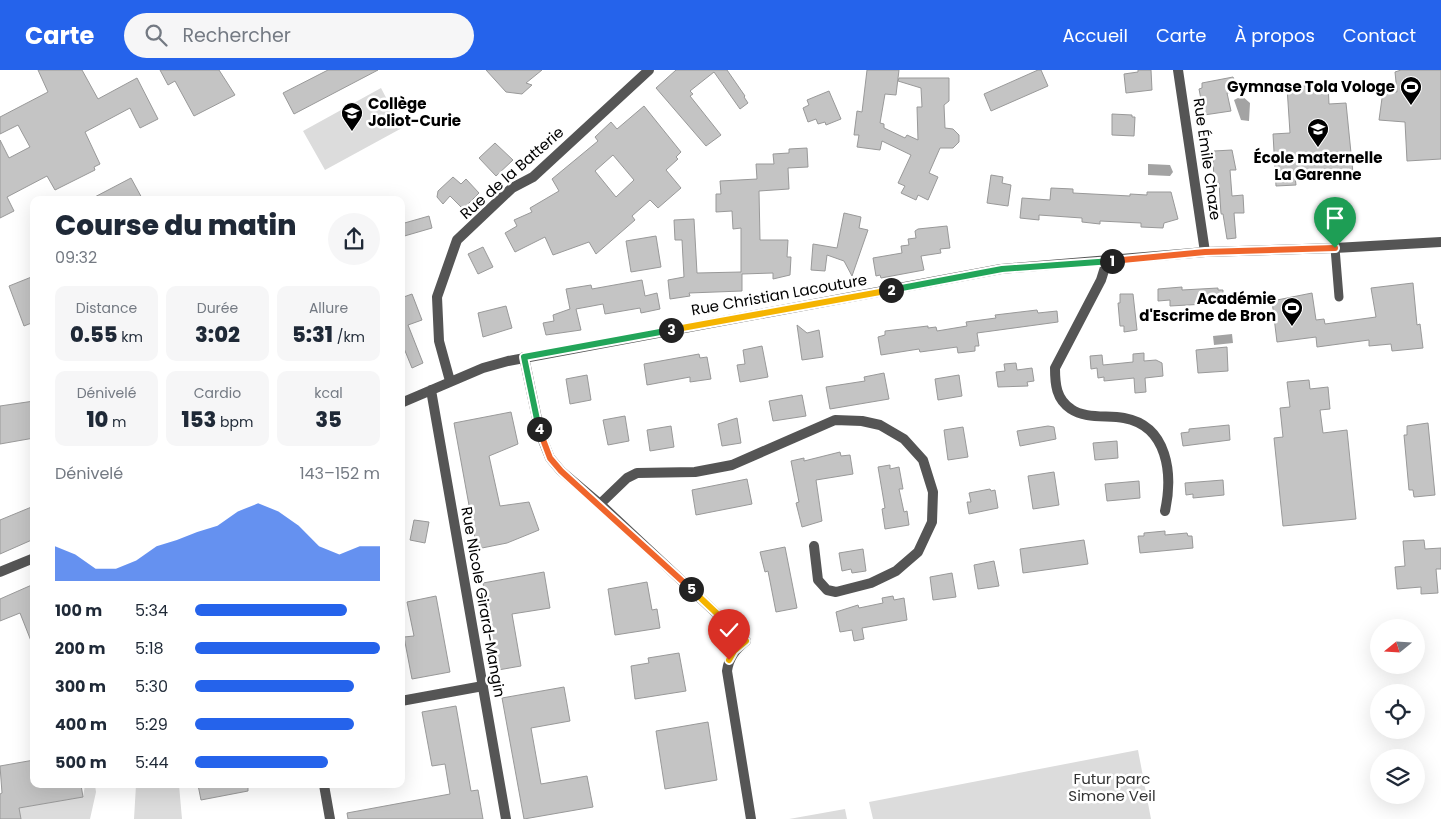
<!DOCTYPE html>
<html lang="fr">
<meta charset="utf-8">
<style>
:root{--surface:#fff;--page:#f6f6f7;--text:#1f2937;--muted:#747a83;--accent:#2563eb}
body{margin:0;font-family:Poppins,sans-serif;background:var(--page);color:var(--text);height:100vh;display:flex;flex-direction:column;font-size:19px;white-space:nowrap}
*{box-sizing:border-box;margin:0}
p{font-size:16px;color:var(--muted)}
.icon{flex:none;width:28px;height:28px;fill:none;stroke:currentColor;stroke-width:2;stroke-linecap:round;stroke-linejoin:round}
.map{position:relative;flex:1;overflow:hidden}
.drawer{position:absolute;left:30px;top:126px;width:375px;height:592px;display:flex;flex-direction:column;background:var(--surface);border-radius:10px;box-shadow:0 5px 20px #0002}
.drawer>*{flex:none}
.needle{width:32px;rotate:252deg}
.buttons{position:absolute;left:1370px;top:549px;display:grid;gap:10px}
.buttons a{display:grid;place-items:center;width:55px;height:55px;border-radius:50%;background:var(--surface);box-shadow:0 5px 20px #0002;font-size:25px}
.pin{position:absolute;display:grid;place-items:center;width:42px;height:42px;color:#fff;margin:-51px -21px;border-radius:50% 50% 50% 0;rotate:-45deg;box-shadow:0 0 5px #0007}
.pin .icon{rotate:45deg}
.km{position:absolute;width:25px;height:25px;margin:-12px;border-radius:50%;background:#222;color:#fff;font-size:14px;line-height:25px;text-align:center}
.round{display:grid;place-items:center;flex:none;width:52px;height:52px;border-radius:26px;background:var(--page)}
.head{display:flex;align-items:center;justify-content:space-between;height:85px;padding:0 25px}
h1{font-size:28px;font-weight:800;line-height:38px}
.figures{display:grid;grid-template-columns:repeat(3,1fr);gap:8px;height:85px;padding:5px 25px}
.figures div{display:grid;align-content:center;border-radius:10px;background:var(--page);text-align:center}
.figures b{font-size:21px;font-weight:800}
.figures small{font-size:14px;font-weight:400}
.figures p{font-size:14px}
.chart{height:140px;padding:10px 25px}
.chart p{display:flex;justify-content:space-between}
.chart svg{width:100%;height:90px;margin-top:5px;fill:var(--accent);opacity:.7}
ul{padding:0 25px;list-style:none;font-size:16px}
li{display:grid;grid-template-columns:80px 60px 1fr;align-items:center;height:38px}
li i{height:12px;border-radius:6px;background:var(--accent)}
header{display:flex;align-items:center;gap:30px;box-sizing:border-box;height:70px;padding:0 25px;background:var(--accent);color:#fff}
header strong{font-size:24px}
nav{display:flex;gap:28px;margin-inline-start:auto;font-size:18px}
.search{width:350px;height:45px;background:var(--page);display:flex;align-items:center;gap:12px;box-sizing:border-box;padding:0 18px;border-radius:28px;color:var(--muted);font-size:19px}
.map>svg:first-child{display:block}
.green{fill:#dcdcdc}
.water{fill:#a3a3a3}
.building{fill:#c4c4c4;stroke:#999;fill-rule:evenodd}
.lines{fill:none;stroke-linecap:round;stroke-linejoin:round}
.lane{stroke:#555;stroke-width:9}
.street{stroke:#555;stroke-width:10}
.split-1-casing{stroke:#fff;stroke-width:10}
.split-2-casing{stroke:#fff;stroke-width:10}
.split-3-casing{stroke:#fff;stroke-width:10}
.split-4-casing{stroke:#fff;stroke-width:10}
.split-5-casing{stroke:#fff;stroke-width:10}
.split-6-casing{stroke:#fff;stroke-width:10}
.split-1{stroke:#f0652b;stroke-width:6}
.split-2{stroke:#22a559;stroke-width:6}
.split-3{stroke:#f5b400;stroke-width:6}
.split-4{stroke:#22a559;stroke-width:6}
.split-5{stroke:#f0652b;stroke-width:6}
.split-6{stroke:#f5b400;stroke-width:6}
.labels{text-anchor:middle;stroke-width:5;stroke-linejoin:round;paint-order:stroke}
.poi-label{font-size:15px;font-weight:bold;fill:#000;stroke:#fff;text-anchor:end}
.street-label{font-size:15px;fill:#000;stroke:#fff}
.park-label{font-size:15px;fill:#333;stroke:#fff}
</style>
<header>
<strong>Carte</strong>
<div class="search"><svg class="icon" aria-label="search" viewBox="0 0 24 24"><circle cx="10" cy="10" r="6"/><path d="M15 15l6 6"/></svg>Rechercher</div>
<nav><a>Accueil</a><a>Carte</a><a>À propos</a><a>Contact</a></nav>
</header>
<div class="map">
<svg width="1441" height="749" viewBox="0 0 1441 749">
<rect width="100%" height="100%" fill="#fff"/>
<path class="green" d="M381 18 402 58 325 100 303 61Z
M1138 680 1151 749H873L869 732Z
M85 715H95L96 722 90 749H21L19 738 83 727Z
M136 715H179L182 749H134Z
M845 739 847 749H789Z"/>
<path class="water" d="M1242 26 1250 33 1249 51 1241 50 1234 30Z
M1148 94 1170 95 1173 102 1170 106 1148 105Z
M1232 264 1233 273 1214 275 1213 266Z"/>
<path class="building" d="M38 0H82L98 29 137 8 158 49 140 58 130 38 85 62 100 94 94 97 95 100 55 120 47 106 7 127 14 141 0 148V70L9 88 30 77 18 55 0 64V47L48 22Z
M160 0H219L235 25 194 46 175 11 168 15Z
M328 0H378L294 44 283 23Z
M486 0H542L526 13 532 15 522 24 506 22Z
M676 0H727L745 26 744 27 748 33 740 39 714 2 690 21 693 24 690 26 721 65 706 76 656 18Z
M867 0H899L896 25 885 24 880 53 884 54V58L905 68 907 65 918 70 917 37H922L921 18 898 11 899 8H949V31L944 35 945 58 953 59 959 65V72L953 78H940L929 103 938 107 928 130 918 125 916 130 901 123 905 116 898 113 911 85 882 71 880 80 857 77 859 65H854L857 41 862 42Z
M1038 0H1041L1048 16 991 41 984 24Z
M1138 0H1151L1152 20 1126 23 1124 4 1138 2Z
M1401 0H1441V89L1407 91 1405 52 1379 50 1383 21 1397 22 1395 2Z
M1233 7 1239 21 1227 23 1231 41 1204 45 1199 19 1202 18V13Z
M1328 14 1329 34 1346 33 1353 103 1295 106 1296 115 1276 116 1273 64 1290 63 1287 17Z
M829 21 841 49 826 55 825 52 818 54 816 49 808 52 803 38 809 35 807 30Z
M644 36 681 82 676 87 678 89 666 100 681 118 658 138 650 130 632 146 635 150 596 184 589 172 553 185 545 167 515 182 505 163 517 156 514 150 532 142 530 138 559 121 552 109 598 71 595 67 611 52 617 59ZM613 85 634 110 616 127 595 101Z
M1112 44 1132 45V47H1135L1134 66 1112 65Z
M495 73 513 90 496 106 479 88Z
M807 78 808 97 788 98 789 119 759 121 760 170H788L787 187H791L790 205 773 209V203L742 204V221L689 223 690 226 670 229 668 210 684 207 682 170H675L674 150 694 149 697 203 741 202V158L733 159 732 141 716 142V124H721L720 111 757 109 756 94H774L773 84 789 83V79Z
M1232 80 1236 100H1230L1232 126 1243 125 1244 143H1234L1236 168 1227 169 1223 144H1221L1219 113H1214L1213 88H1215L1214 81Z
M991 105 1003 107 1002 113 1011 115 1008 136 987 133Z
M453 107 461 114 466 109 479 123 463 139 450 126 443 134 437 127 438 121Z
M131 108 143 130H89Z
M1051 118 1073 119V123L1130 126V124L1147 125V122H1171L1178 149 1164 153 1163 158 1141 157V153L1100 151V154L1082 152V148L1039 145V150L1020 148 1022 128 1050 130Z
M844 143 861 147 859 158 868 160 852 206 844 191 827 185 825 201 811 200 813 174 837 178Z
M429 146 432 158 401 167V154Z
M947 156 950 178 940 179 941 183 921 186 924 200 881 208 880 205 876 206 873 188 902 183 901 176 909 175 908 169 916 168 915 161 918 159Z
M656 166 661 197 631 202 626 171Z
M483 177 493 197 478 204 468 184Z
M34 206V252L24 256 9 216Z
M642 210 645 226 657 223 660 239 641 243 640 238 605 244 603 234 576 239 581 260 546 265 543 253 554 251 553 245 570 239 566 219 591 215 592 219Z
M1413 213 1417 255 1420 254 1423 278 1392 281 1391 274 1369 276V270L1317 277 1316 267 1277 272 1272 231 1312 223 1316 250 1324 249 1325 254 1376 247 1371 218Z
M1182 217V220L1218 218V220H1223V233L1170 236V230L1158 231V219Z
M412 224 422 250 408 255 423 293 412 298 401 271V228Z
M1120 224H1133L1137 260 1124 262V256H1120L1118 233H1120Z
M506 236 512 258 483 267 478 243Z
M1037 240 1038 243 1057 241 1058 252 977 263 979 276H975V281L958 283 957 277 920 282 919 279 881 285 878 267 885 265V261L928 256V258L936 257 937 261 967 256 966 252 996 248 995 245Z
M797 255 807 263 819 260 823 287 802 290Z
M762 276 768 307 740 312 737 295 745 294 743 280Z
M1227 277 1228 301 1198 303 1196 280Z
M1144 283V291L1156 290 1162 293 1163 306 1145 308 1146 322 1135 323 1134 308 1104 311V307L1098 308 1097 298 1091 299 1090 286 1102 285 1103 295 1133 292V284Z
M699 284 700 288 707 287 711 309 690 312V307L647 315 644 294Z
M1016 293 1017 300 1032 298 1034 311 1027 312 1028 316 998 317 996 302 1005 301 1004 294Z
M884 303 889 329 830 339 826 317 865 311 864 307Z
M587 305 591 330 570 334 566 309Z
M959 305 962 326 938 330 935 309Z
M1309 310 1310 319 1328 317 1330 339 1320 340 1323 363 1347 360 1356 449 1283 456 1274 368 1283 367 1280 338 1290 337 1287 312Z
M802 325 806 346 773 351 769 331Z
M34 331V368L0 374V336Z
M511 342 518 374 489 386 500 436 529 432 539 460 507 473 477 479 454 353Z
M625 346 629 371 608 375 603 350Z
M737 348 741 373 722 376 718 354Z
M1428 353 1435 425 1414 427 1413 420H1409L1404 365H1407V356Z
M1229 355 1230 370 1183 376 1181 363 1189 362V359Z
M671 356 674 377 650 381 647 360Z
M1048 356 1054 357 1056 369 1020 376 1017 361Z
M963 357 968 387 948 390 944 360Z
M1117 371 1118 388 1095 390 1093 373Z
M840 382 841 386 850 385 853 404 816 410 822 451 802 457 796 433 799 432 791 391 804 388V391Z
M890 395V399L899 397 903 419H899L904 442 907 441 909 455 885 459 882 439 885 438 878 397Z
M1054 402 1059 435 1033 439 1028 406Z
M747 409 752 434 696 445 692 420Z
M1223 410 1224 425 1193 428V424L1186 425 1185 413Z
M1139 411 1140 428 1107 431 1105 414Z
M990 419 991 421 995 420 998 438 969 444 967 432H971L969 423Z
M34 436V469L0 484V450Z
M414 450 429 452 425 473 410 470Z
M1165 461V465L1187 463 1188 466H1192L1193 478 1140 483 1138 466H1144V463Z
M1084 470 1088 494 1023 503 1020 479Z
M1424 470 1425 479 1441 478V499H1436L1438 523 1421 524V517L1397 519 1395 497 1405 496 1403 471Z
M785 477 797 538 776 542 768 501 765 502 760 482Z
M863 479 866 501 852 503 851 499 842 501 839 483Z
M994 491 999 516 978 519 974 495Z
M544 502 550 538 512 544 521 596 498 600 483 513Z
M952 503 956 527 933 530 930 507Z
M647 512 652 540 657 539 660 558 615 565 608 519Z
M34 514V575L33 576 20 543 0 551V529Z
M436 526 450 602 412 609 404 567 414 566 407 532Z
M893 526 894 530 904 528 907 550 862 558 864 569 854 571 852 560 840 562 836 542 858 535 859 538 883 533 882 528Z
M679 583 686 621 635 629 631 596 649 593 648 588Z
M564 617 570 651 531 658 541 714 587 706 593 737 524 749 502 628Z
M456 636 471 721 478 720 483 749H348L347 743 450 724 445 694 432 696 422 642Z
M708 652 717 710 665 719 656 661Z
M34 690V715H81L83 727 19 738 21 749H0V724L2 723 0 696Z
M198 715H248V721L201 730Z"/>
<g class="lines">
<path class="lane" d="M1335 178 1339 227"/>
<path class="street" d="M1178 0 1205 182
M1107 191 1101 210 1055 298C1055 314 1056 329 1071 339 1085 349 1107 345 1124 348 1168 356 1173 404 1165 441
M524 287 540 363 550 388 561 401 600 434 746 571C735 580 729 587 727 601L751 749
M450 311 439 271 437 227 457 170 512 118 533 107 649 0
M431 320 506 749
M401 333 483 298 508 291 1001 199 1205 182 1335 178 1441 172
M600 434 627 408 637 403 695 402 732 395 835 350 862 351 880 355 904 369 923 390 933 422 932 452 918 482 896 501 871 513 836 522 827 520 818 510 814 476
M0 502 34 488
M401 631 483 616
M324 715 330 749"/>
</g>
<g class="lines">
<g class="split-1-casing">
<path id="split-1" d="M1112 191 1205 182 1335 178"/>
</g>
<g class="split-2-casing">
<path id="split-2" d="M891 220 1002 199 1112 191"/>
</g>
<g class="split-3-casing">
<path id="split-3" d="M671 260 891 220"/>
</g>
<g class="split-4-casing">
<path id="split-4" d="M539 359 524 287 671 260"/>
</g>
<g class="split-5-casing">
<path id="split-5" d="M539 359 550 388 561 401 691 519"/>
</g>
<g class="split-6-casing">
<path id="split-6" d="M691 519 746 571 734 581 729 590"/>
</g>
<use href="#split-1" class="split-1"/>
<use href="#split-2" class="split-2"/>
<use href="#split-3" class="split-3"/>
<use href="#split-4" class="split-4"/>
<use href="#split-5" class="split-5"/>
<use href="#split-6" class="split-6"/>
</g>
<defs>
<g id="stadium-pin" transform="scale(1.125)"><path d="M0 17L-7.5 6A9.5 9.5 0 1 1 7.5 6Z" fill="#000" stroke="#fff"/><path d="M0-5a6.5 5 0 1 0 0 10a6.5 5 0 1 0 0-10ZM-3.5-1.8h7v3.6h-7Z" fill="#fff"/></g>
<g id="school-pin" transform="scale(1.125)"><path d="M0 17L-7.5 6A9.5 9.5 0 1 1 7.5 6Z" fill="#000" stroke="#fff"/><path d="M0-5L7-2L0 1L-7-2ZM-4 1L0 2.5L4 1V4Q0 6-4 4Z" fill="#fff"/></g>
</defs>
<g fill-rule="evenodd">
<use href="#stadium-pin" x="1411" y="17"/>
<use href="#school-pin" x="352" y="43"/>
<use href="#school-pin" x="1318" y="59"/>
<use href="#stadium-pin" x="1292" y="238"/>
</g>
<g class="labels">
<g class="poi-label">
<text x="1395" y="22">Gymnase Tola Vologe</text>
<text x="368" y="39" text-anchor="start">Collège<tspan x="368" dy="17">Joliot-Curie</tspan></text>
<text x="1318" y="93" text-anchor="middle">École maternelle<tspan x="1318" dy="17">La Garenne</tspan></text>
<text x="1276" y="234">Académie<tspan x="1276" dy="17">d'Escrime de Bron</tspan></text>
</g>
<g class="street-label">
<text transform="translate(1207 89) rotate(82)" y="5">Rue Émile Chaze</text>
<text transform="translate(512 103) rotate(-41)" y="5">Rue de la Batterie</text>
<text transform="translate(779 225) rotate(-10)" y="5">Rue Christian Lacouture</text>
<text transform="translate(483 532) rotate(80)" y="5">Rue Nicole Girard-Mangin</text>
</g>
<g class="park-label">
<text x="1112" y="714">Futur parc<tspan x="1112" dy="17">Simone Veil</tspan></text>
</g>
</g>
</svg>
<div class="buttons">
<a><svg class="needle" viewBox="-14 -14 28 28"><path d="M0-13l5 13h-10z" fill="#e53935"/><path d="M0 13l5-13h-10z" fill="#747a83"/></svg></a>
<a><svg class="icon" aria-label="locate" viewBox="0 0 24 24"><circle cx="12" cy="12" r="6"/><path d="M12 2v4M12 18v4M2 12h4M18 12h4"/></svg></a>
<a><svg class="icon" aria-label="layers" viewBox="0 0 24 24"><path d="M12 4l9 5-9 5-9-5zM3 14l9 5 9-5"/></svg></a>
</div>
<div class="pin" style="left:1335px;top:178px;background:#1e9e55"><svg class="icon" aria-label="arrive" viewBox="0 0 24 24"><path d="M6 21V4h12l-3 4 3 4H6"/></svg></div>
<div class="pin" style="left:729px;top:590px;background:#d93025"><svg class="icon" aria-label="check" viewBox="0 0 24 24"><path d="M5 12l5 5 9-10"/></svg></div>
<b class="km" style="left:1112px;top:191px">1</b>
<b class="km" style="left:891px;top:220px">2</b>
<b class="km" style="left:671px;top:260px">3</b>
<b class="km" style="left:539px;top:359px">4</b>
<b class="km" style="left:691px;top:519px">5</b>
<section class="drawer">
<div class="head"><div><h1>Course du matin</h1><p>09:32</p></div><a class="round"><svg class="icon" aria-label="share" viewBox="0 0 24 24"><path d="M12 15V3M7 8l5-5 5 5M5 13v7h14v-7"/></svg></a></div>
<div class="figures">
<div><p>Distance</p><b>0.55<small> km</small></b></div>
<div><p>Durée</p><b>3:02</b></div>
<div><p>Allure</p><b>5:31<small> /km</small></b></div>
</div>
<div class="figures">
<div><p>Dénivelé</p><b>10<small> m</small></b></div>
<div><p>Cardio</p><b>153<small> bpm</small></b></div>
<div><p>kcal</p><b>35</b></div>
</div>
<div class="chart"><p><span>Dénivelé</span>143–152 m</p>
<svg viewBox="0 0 160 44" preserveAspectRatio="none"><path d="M0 44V27L10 31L20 38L30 38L40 34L50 27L60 24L70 20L80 17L90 10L100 6L110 10L120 17L130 27L140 31L150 27L160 27V44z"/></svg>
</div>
<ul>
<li><b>100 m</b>5:34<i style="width:82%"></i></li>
<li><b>200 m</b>5:18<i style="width:100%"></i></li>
<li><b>300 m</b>5:30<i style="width:86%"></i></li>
<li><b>400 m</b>5:29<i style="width:86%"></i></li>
<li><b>500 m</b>5:44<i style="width:72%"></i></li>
</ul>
</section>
</div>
